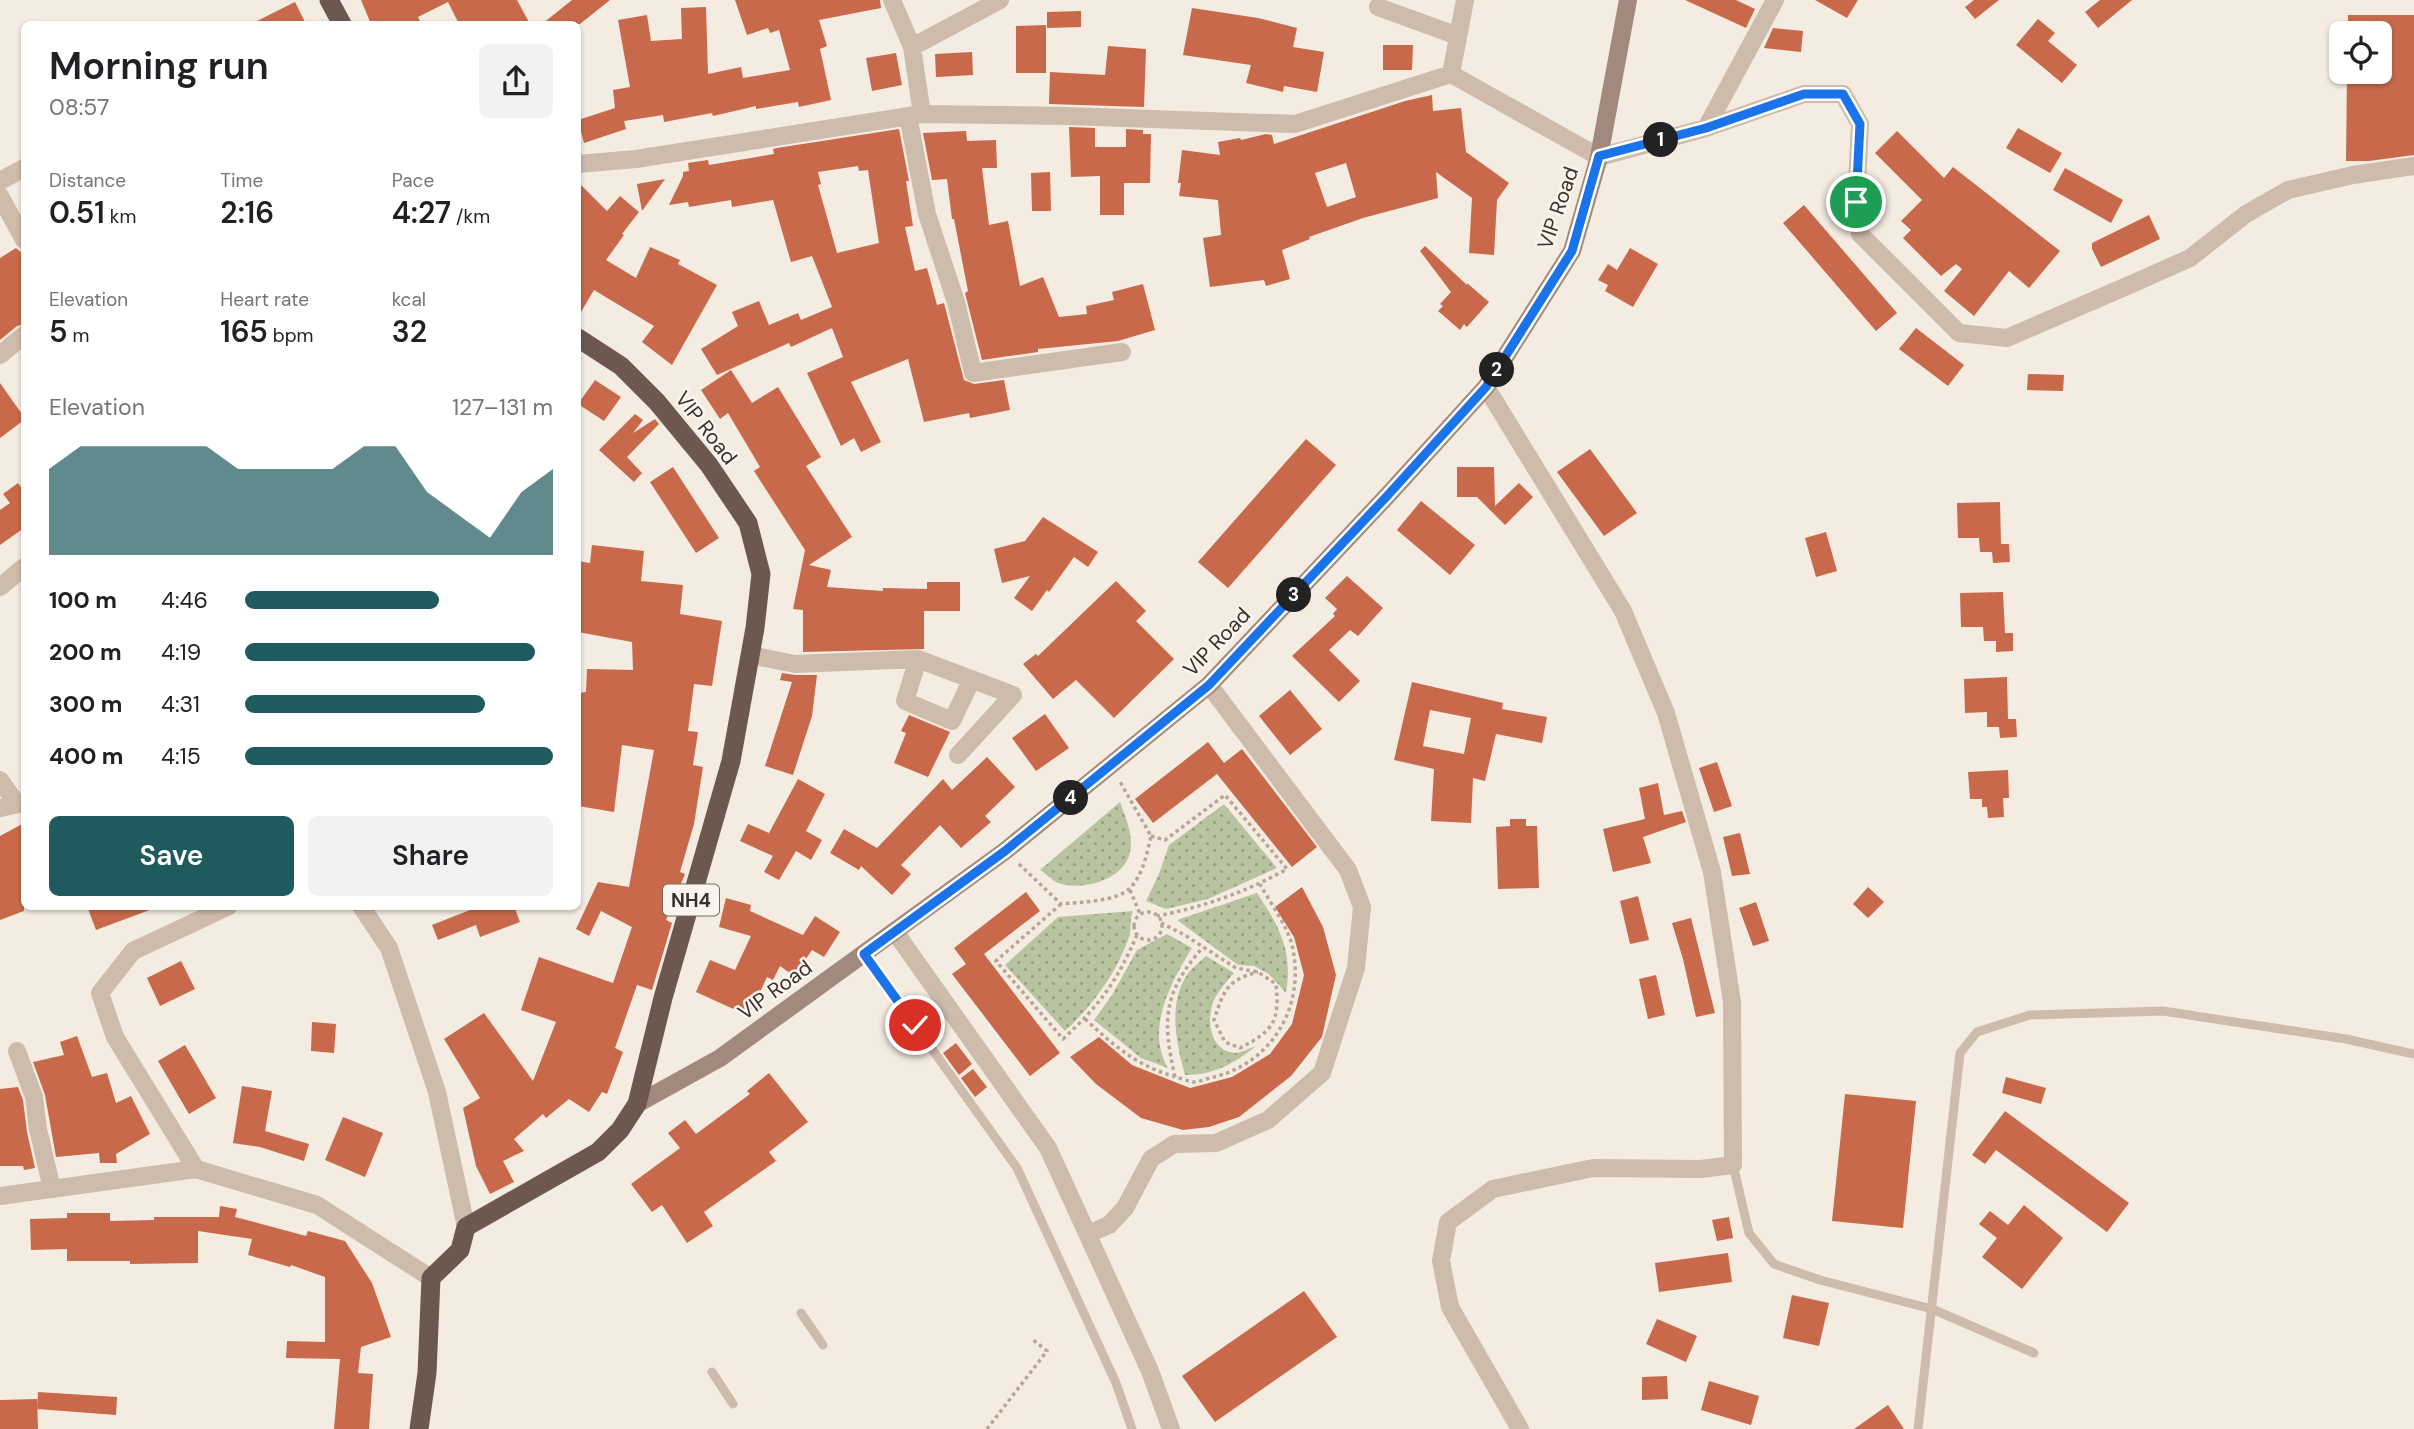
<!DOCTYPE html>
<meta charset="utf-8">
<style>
:root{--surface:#fff;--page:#f2f2f2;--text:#202124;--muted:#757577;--accent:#1f5a5e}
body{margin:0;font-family:"DM Sans",sans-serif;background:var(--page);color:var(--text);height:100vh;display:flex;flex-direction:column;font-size:26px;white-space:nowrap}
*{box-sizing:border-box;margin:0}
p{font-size:23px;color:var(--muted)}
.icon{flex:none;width:38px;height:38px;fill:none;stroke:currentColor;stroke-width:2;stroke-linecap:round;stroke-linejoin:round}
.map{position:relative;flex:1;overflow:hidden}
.panel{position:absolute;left:21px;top:21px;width:560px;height:889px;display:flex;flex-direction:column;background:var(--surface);border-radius:10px;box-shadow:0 2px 5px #0004}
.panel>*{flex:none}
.fabs{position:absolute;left:2329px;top:21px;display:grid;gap:14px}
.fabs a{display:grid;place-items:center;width:63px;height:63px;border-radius:10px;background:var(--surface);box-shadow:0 2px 5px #0004;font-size:35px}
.pin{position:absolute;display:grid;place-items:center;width:60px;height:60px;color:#fff;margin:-30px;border:4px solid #fff;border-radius:50%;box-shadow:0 2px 7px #0007}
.km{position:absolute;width:35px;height:35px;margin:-18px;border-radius:50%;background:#222;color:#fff;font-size:19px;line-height:35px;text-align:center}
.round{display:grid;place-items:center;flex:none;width:74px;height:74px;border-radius:10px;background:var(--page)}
.summary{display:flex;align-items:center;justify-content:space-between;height:119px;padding:0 28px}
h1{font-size:38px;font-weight:600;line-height:52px}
.figures{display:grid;grid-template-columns:repeat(3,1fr);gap:10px;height:119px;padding:7px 28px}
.figures div{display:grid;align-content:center}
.figures b{font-size:30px;font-weight:600}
.figures small{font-size:19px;font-weight:400}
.figures p{font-size:19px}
.chart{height:196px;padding:14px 28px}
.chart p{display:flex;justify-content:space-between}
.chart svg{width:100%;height:126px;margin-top:7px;fill:var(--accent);opacity:.7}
.button{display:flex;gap:14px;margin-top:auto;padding:14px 28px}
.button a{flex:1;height:80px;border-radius:10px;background:var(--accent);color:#fff;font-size:28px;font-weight:600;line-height:80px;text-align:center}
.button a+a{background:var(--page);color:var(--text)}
ul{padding:0 28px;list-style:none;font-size:23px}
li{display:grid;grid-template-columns:112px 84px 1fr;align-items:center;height:52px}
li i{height:18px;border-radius:9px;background:var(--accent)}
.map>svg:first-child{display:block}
.grass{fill:url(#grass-dots)}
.building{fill:#c8694b;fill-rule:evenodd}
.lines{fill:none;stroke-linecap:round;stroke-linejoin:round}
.path{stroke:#b9a596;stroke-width:3.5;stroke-dasharray:3.5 3.5;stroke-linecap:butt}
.service{stroke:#cdbbac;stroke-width:9}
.minor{stroke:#cdbbac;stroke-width:18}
.tertiary{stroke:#cdbbac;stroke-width:18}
.secondary{stroke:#a18a7d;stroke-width:18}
.trunk{stroke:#6c584f;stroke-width:19}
.route-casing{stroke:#fff;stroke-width:14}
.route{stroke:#1a73e8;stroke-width:9}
.labels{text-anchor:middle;stroke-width:5;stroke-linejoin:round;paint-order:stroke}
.shield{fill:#fbf5ee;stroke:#756b66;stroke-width:2}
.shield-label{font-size:19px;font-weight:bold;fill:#3b302b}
.street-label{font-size:21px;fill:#3b302b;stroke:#fbf5ee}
</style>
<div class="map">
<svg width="2414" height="1429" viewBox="0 0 2414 1429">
<defs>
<pattern id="grass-dots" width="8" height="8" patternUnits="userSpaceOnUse" patternTransform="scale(1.75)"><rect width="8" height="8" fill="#b8c4a0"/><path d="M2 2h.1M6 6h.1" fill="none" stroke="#97a083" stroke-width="1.8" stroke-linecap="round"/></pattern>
</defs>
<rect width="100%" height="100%" fill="#f4ebe1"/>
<path class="grass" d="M1120 802C1126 819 1135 838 1129 856 1120 881 1082 891 1058 883 1052 880 1045 873 1040 870Z
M1224 804 1277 868 1208 899 1166 909 1146 901 1159 874 1169 845Z
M1257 893C1280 927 1293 952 1286 993L1269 974 1254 966 1238 965 1177 920Z
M1133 911C1129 921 1132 928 1129 937 1116 974 1093 1005 1065 1031L1005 965 1058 917Z
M1167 934 1192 948C1171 982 1145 1029 1168 1068L1141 1058 1094 1020 1112 995 1137 950Z
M1206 956 1234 973C1227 981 1219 990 1214 1000 1206 1018 1209 1051 1235 1053 1241 1053 1250 1048 1256 1046 1234 1064 1213 1075 1185 1075 1176 1042 1167 1002 1189 972 1194 966 1201 961 1206 956Z"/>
<path class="building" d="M361 0H517L530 24H459L448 2 418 17 421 24H371Z
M572 0H610L580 24H542Z
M735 0H880L881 8 819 20 827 46 820 49 831 100 799 107 798 102 756 109V106L713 116 712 113 664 122 663 115 624 121 626 129 584 143 578 120 615 108 613 90 630 87 618 20 647 15 651 41 682 39 681 8 706 7 708 74 741 67 743 78 790 70 779 30 770 33 768 28 747 35Z
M1685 0H1736L1755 9 1746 28Z
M1815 0H1858L1847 18Z
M1974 0H1999L1975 19 1965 7Z
M2100 0H2132L2098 28 2085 12Z
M295 2 306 24H251Z
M1192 8 1258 18 1297 28 1293 47 1324 52 1317 92 1284 86 1283 92 1246 83 1251 65 1183 55Z
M1081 11V27L1047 28V12Z
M2348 15H2414V155L2369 161H2346L2347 72H2380V33H2348Z
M2038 19 2055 33 2048 41 2077 65 2062 83 2016 45Z
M1046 25V73H1016V26Z
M1773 28 1803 31 1801 52 1764 48Z
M1383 45H1413L1412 70H1383Z
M1108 46 1146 49 1144 107 1049 104 1050 72 1105 75Z
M972 52 973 75 936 77 935 54Z
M896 53 902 85 872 91 866 58Z
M1432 95 1433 111 1461 108 1466 152 1509 183 1497 200 1494 255 1469 253 1472 198 1436 172 1438 198 1363 218 1309 237 1310 239 1282 250 1290 279 1266 286 1264 280 1210 287 1203 238 1221 235 1218 200 1179 196 1181 183H1178L1182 150 1220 155 1218 142 1240 138 1241 140 1266 134 1272 135 1274 144 1405 101ZM1346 163 1356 197 1327 207 1315 173Z
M1069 127 1095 128V147H1126V129L1143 130V134H1151L1150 183H1124V215H1100V176L1071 177Z
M2018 128 2062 153 2050 173 2006 148Z
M899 129 909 181H906L913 226 905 227 915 271 927 268 937 305 944 303 964 380 974 384 1004 380 1010 410 970 418 969 413 924 422 908 359 851 382 881 442 861 452 854 438 841 446 807 373 843 357 832 328 791 347 789 343 717 375 701 349 738 326 732 312 759 301 769 325 798 313 801 320 832 307 812 256 791 262 773 200 732 207 731 200 689 207 688 202 669 205 683 176V172L689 171 688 163 708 160 709 165 774 154 773 149 777 148ZM858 166 859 171 868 170 879 243 837 253 818 185 821 184 818 172Z
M966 131 967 141 996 140 997 168H982L989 225 1008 221 1020 286 1043 277 1059 317 1087 314 1086 306 1114 300 1112 292 1143 284 1155 330 1118 341 1038 349V352L982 360 965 293 968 291 954 219H952L947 179 932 180 923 133Z
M1897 131 1944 178 1953 167 2060 251 2029 288 2009 271 1974 316 1944 291 1962 269 1956 264 1941 276 1903 238 1911 230 1901 221 1922 200 1875 153Z
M2065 168 2123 200 2111 223 2053 190Z
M1050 172 1051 211H1032L1031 173Z
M665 179 642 211 637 184Z
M578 182 607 211 620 196 639 212 622 234 624 235 606 260 636 278 650 247 680 260 678 264 717 285 672 365 642 342 654 326 594 290 578 317Z
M1804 205 1897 313 1876 331 1783 223Z
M2149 215 2160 239 2101 267 2092 249V243Z
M1425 246 1467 285V283L1489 302 1467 327 1464 324 1460 330 1438 311 1443 306 1440 304 1451 292 1420 251Z
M16 248 24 255V324L17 326 0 340V258Z
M1630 248 1658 264 1633 307 1605 291 1608 285 1598 280 1608 264 1617 270Z
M1916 328 1964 365 1948 386 1899 349Z
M731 370 752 403 778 387 821 457 806 466 852 537 809 565 831 570 827 587 883 591V588L927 589V582H960V611H924V649L803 652V610L793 609 805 550 754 471 760 467 728 413 720 419 701 390Z
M2028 374 2064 375 2063 391 2027 390Z
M595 380 621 397 604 421 578 404Z
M0 383 24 417V420L0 438Z
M635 414 643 420 633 433 655 419 659 424 627 457 642 473 634 482 599 450Z
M1306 439 1336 465 1228 588 1198 562Z
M1590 449 1637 513 1604 536 1557 472Z
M673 467 719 538 696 553 650 482Z
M1457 467H1494L1495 506 1519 483 1533 497 1505 525 1477 497H1457Z
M18 483 24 492V528L0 545V510L10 503 3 494Z
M1421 501 1475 545 1450 575 1397 530Z
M2000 502 2001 544H2009L2010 562 1993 563 1992 552H1980L1979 538H1958L1957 503Z
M1043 517 1098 552 1088 567 1074 557 1049 592 1047 590 1032 611 1014 598 1030 576 1002 583 994 549 1025 541Z
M1826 532 1837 571 1816 577 1805 538Z
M592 545 644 551 641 581 683 585 680 614 722 621 712 686 694 684 688 731 698 732 693 765 703 767 694 824 680 872 685 874 666 920 672 923 652 990 637 985 615 1048 623 1052 607 1094 602 1092 589 1112 569 1099 546 1118 543 1114 514 1139 524 1151 503 1161 514 1182 490 1194 476 1166 463 1108 480 1098 444 1039 484 1013 533 1081 556 1022 521 1010 539 957 613 983 632 927 601 911 589 936 576 929 598 882 629 887 654 750 622 745 614 812 578 806V693L586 692 587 669 633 670 632 642 578 632V561L590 563Z
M1347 576 1383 608 1358 636 1350 630 1329 650 1360 681 1339 702 1292 656 1335 616 1333 614 1337 609 1325 598Z
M1116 581 1146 611 1136 621 1174 659 1114 718 1076 680 1053 699 1023 664 1036 654 1038 656Z
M2003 592 2005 633H2013V651L1996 652V641H1984L1983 627H1961L1960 593Z
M782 673 795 675H817L812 716 793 775 765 766 792 682 780 680Z
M2007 677 2008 719H2016L2017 737 2000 738 1999 727H1987V712L1965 713 1964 679Z
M1412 682 1503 703 1502 709 1547 717 1542 743 1496 734 1485 781 1473 778 1471 823 1431 821 1434 769 1394 760ZM1430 710 1471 718 1464 754 1423 746Z
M1290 690 1322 729 1290 755 1259 716Z
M1045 714 1069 748 1036 771 1012 738Z
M909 715 950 732 928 777 894 763 906 733 901 731Z
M1208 742 1224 763 1242 749 1317 847 1292 867 1217 774 1153 823 1135 799Z
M987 757 1015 787 985 816 991 822 961 848 940 825 901 865 911 874 892 895 861 866 859 870 830 853 844 829 877 848 943 779 952 790Z
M1717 762 1732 806 1714 812 1699 768Z
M2008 770 2009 798H2003L2004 817 1988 818 1987 807H1982V799H1970L1968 772Z
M798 779 825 794 806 831 822 840 811 860 796 851 779 880 764 872 773 856 740 841 748 824 769 833Z
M1658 783 1664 815 1682 811 1686 822 1643 837 1651 863 1613 872 1603 829 1645 819 1639 788Z
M1510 819H1526V826H1537L1539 888 1498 889 1496 827 1510 826Z
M24 823V911L0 920V836Z
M1740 833 1750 874 1732 876 1723 837Z
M1302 887 1323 927 1336 975 1324 1028 1322 1037 1291 1076 1239 1117 1209 1127 1183 1130 1141 1118 1096 1084 1070 1057 1099 1037 1132 1065 1190 1088 1232 1077 1270 1054 1292 1024 1304 975 1294 937 1275 907Z
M1868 887 1884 902 1868 918 1853 904Z
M1026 892 1040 911 984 954 1060 1053 1030 1076 952 974 966 964 954 948Z
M1638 896 1649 940 1630 944 1620 901Z
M726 898 751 905 750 911 803 935 815 916 840 932 824 957 812 950 794 976 780 966 773 980 767 977 749 1016 696 992 710 960 735 970 751 936 719 927Z
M1756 902 1769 941 1753 946 1739 908Z
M87 906H154L155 908 96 930Z
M469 906H514L520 922 480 937 476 925 438 940 432 925 470 910Z
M1691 918 1715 1013 1696 1017 1683 959 1672 923Z
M181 961 195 989 160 1006 147 978Z
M1656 975 1665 1015 1648 1019 1639 979Z
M312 1022 336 1024 334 1053 311 1051Z
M77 1036 92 1077 107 1073 116 1103 131 1096 150 1134 116 1154 117 1163H100L99 1153 56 1157 45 1095 33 1062 64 1055 60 1042Z
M956 1043 972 1064 959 1075 943 1053Z
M185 1045 216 1098 189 1114 158 1061Z
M973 1069 987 1087 975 1097 961 1078Z
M769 1073 808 1122 769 1152 776 1161 704 1212 713 1226 687 1243 662 1205 652 1212 631 1184 680 1148 668 1133 685 1120 696 1134 750 1094 747 1091Z
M2006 1077 2046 1088 2041 1104 2002 1093Z
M242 1086 272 1091 265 1131 309 1144 304 1161 260 1147 233 1143Z
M18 1087 23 1100 27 1132 35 1168 24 1170 23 1166H0V1089Z
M1845 1094 1916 1101 1903 1228 1832 1221Z
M2005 1111 2129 1203 2107 1232 1996 1150 1985 1164 1972 1155Z
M343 1117 383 1133 365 1177 325 1160Z
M2024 1205 2063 1238 2022 1289 1982 1257 1997 1238 1979 1224 1990 1211 2008 1225Z
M220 1206 237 1209 235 1217 306 1236 308 1231 345 1241 372 1283 391 1337 361 1347 358 1373 373 1374 369 1429H334L340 1359 286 1358 287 1341 325 1342V1277L291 1265 290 1267 248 1255 252 1239 198 1231V1263L130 1264V1261H67V1249L31 1250 30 1219 67 1218V1213H110V1221L154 1220V1217H219Z
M1729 1217 1733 1238 1717 1241 1712 1220Z
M1728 1253 1732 1282 1659 1292 1655 1263Z
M1304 1291 1337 1337 1215 1422 1182 1376Z
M1792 1295 1829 1303 1819 1346 1783 1338Z
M1657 1319 1697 1336 1686 1362 1646 1344Z
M1667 1376 1668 1399 1642 1400V1377Z
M1709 1381 1759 1396 1751 1425 1701 1410Z
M38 1392 117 1397 116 1415 37 1409Z
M37 1399 38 1429H0V1400Z
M1888 1405 1904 1429H1854Z"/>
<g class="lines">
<path class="path" d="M1151 836 1165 840 1225 795 1287 869C1246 892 1203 907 1157 916
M1019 864 1061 904C1079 902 1117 902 1130 888 1143 875 1147 853 1151 836L1119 780
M1130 890 1140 914
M1061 904 996 961 1063 1039C1100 1005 1117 981 1137 935
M1134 926a14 14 0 1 1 28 0a14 14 0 1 1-28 0Z
M1161 923 1183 934 1236 968 1258 972 1276 984C1280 1022 1273 1031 1240 1048L1225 1042 1214 1020C1224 990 1227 980 1258 972
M1085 1019C1112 1044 1137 1066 1173 1076 1179 1078 1187 1081 1194 1082 1200 1082 1208 1078 1214 1077 1274 1062 1306 1004 1292 945 1287 925 1270 903 1260 884
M1175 1077C1162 1019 1163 993 1203 947
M987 1429 1047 1351 1032 1339"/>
<path class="service" d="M864 954 1017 1168 1116 1383 1132 1429
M1733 1165 1749 1233 1774 1264 1820 1280 1932 1309 2034 1353
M801 1313 823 1345
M712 1372 733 1404
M1918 1429 1960 1053 1977 1032 2030 1015 2163 1011 2346 1039 2414 1054"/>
<path class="minor" d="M892 0 912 47
M1465 0 1451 74 1599 157 1706 128 1775 0
M1378 7 1458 36
M922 114 912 47 1000 0
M908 116 927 214 956 302 973 373 1122 352
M1706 128 1804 94H1843L1860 124 1856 202 1860 234 1959 333 2007 338 2134 283 2190 258 2246 214 2288 190 2353 175 2414 166
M578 164 636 159 922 114 1067 116 1295 124 1451 74
M0 181 24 168
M0 196 24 240
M0 355 24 335
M1486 387 1623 611 1666 713 1712 872 1732 1002 1733 1165 1701 1169 1593 1168 1493 1189 1448 1222 1441 1261 1450 1307 1520 1429
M0 587 24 567
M750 655 795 664 918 659 1013 695 958 755
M918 659 905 701 952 721 972 679
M0 780 17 804
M0 808 24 803
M361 906 389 948 437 1092 466 1227
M895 932 1048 1148 1150 1371 1171 1429
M17 1051 34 1097 38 1129 52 1189
M1088 1234 1109 1225 1125 1208 1151 1159 1174 1144 1216 1143 1268 1120 1322 1073 1356 968 1362 907 1348 870 1209 685"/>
<path class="tertiary" d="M196 1169 115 1037 100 993 133 951 229 906
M0 1196 196 1169 317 1205 431 1278"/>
<path class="secondary" d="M637 1104 720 1058 1005 851 1209 685 1388 495 1486 387 1572 251 1599 157 1628 0"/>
<path class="trunk" d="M329 0 342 24
M419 1429 427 1373 431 1278 460 1250 466 1227 598 1152 620 1130 637 1104 663 998 731 761 755 628 761 574 748 523 709 465 657 402 621 366 578 338"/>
</g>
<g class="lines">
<g class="route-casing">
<path id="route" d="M915 1025 864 954 1005 851 1209 685 1388 495 1486 387 1572 251 1599 156 1706 128 1804 94H1843L1860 124 1856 202"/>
</g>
<use href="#route" class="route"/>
</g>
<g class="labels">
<rect class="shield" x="663" y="884.5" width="56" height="31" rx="5"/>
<g class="shield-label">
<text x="691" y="907">NH4</text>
</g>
<g class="street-label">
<text transform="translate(1558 208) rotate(-71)" y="7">VIP Road</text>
<text transform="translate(706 428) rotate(52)" y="7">VIP Road</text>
<text transform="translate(1217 642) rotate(-46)" y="7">VIP Road</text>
<text transform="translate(775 990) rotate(-36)" y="7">VIP Road</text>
</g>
</g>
</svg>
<div class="fabs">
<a><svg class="icon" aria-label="locate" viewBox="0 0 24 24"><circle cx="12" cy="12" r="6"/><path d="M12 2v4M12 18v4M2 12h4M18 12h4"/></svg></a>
</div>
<div class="pin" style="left:1856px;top:202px;background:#1e9e55"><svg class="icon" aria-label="arrive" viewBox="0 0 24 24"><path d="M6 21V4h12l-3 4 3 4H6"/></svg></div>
<div class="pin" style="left:915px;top:1025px;background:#d93025"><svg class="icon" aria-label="check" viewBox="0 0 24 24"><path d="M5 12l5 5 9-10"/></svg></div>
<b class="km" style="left:1661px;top:140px">1</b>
<b class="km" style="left:1497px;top:370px">2</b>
<b class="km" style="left:1294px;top:595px">3</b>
<b class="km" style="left:1071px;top:798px">4</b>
<section class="panel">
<div class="summary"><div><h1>Morning run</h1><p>08:57</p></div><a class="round"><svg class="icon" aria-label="share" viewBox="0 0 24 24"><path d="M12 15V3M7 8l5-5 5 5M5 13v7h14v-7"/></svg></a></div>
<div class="figures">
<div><p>Distance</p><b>0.51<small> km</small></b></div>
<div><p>Time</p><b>2:16</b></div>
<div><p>Pace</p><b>4:27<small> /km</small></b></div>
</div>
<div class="figures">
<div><p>Elevation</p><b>5<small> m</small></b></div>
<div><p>Heart rate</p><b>165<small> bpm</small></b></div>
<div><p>kcal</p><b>32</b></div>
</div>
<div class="chart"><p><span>Elevation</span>127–131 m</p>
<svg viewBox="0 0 160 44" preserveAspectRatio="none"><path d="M0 44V14L10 6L20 6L30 6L40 6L50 6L60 14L70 14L80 14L90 14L100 6L110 6L120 22L130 30L140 38L150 22L160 14V44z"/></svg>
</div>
<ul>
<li><b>100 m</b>4:46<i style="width:63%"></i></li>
<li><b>200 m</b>4:19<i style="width:94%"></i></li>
<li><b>300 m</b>4:31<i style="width:78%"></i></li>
<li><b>400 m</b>4:15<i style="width:100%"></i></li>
</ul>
<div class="button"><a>Save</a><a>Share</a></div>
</section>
</div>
